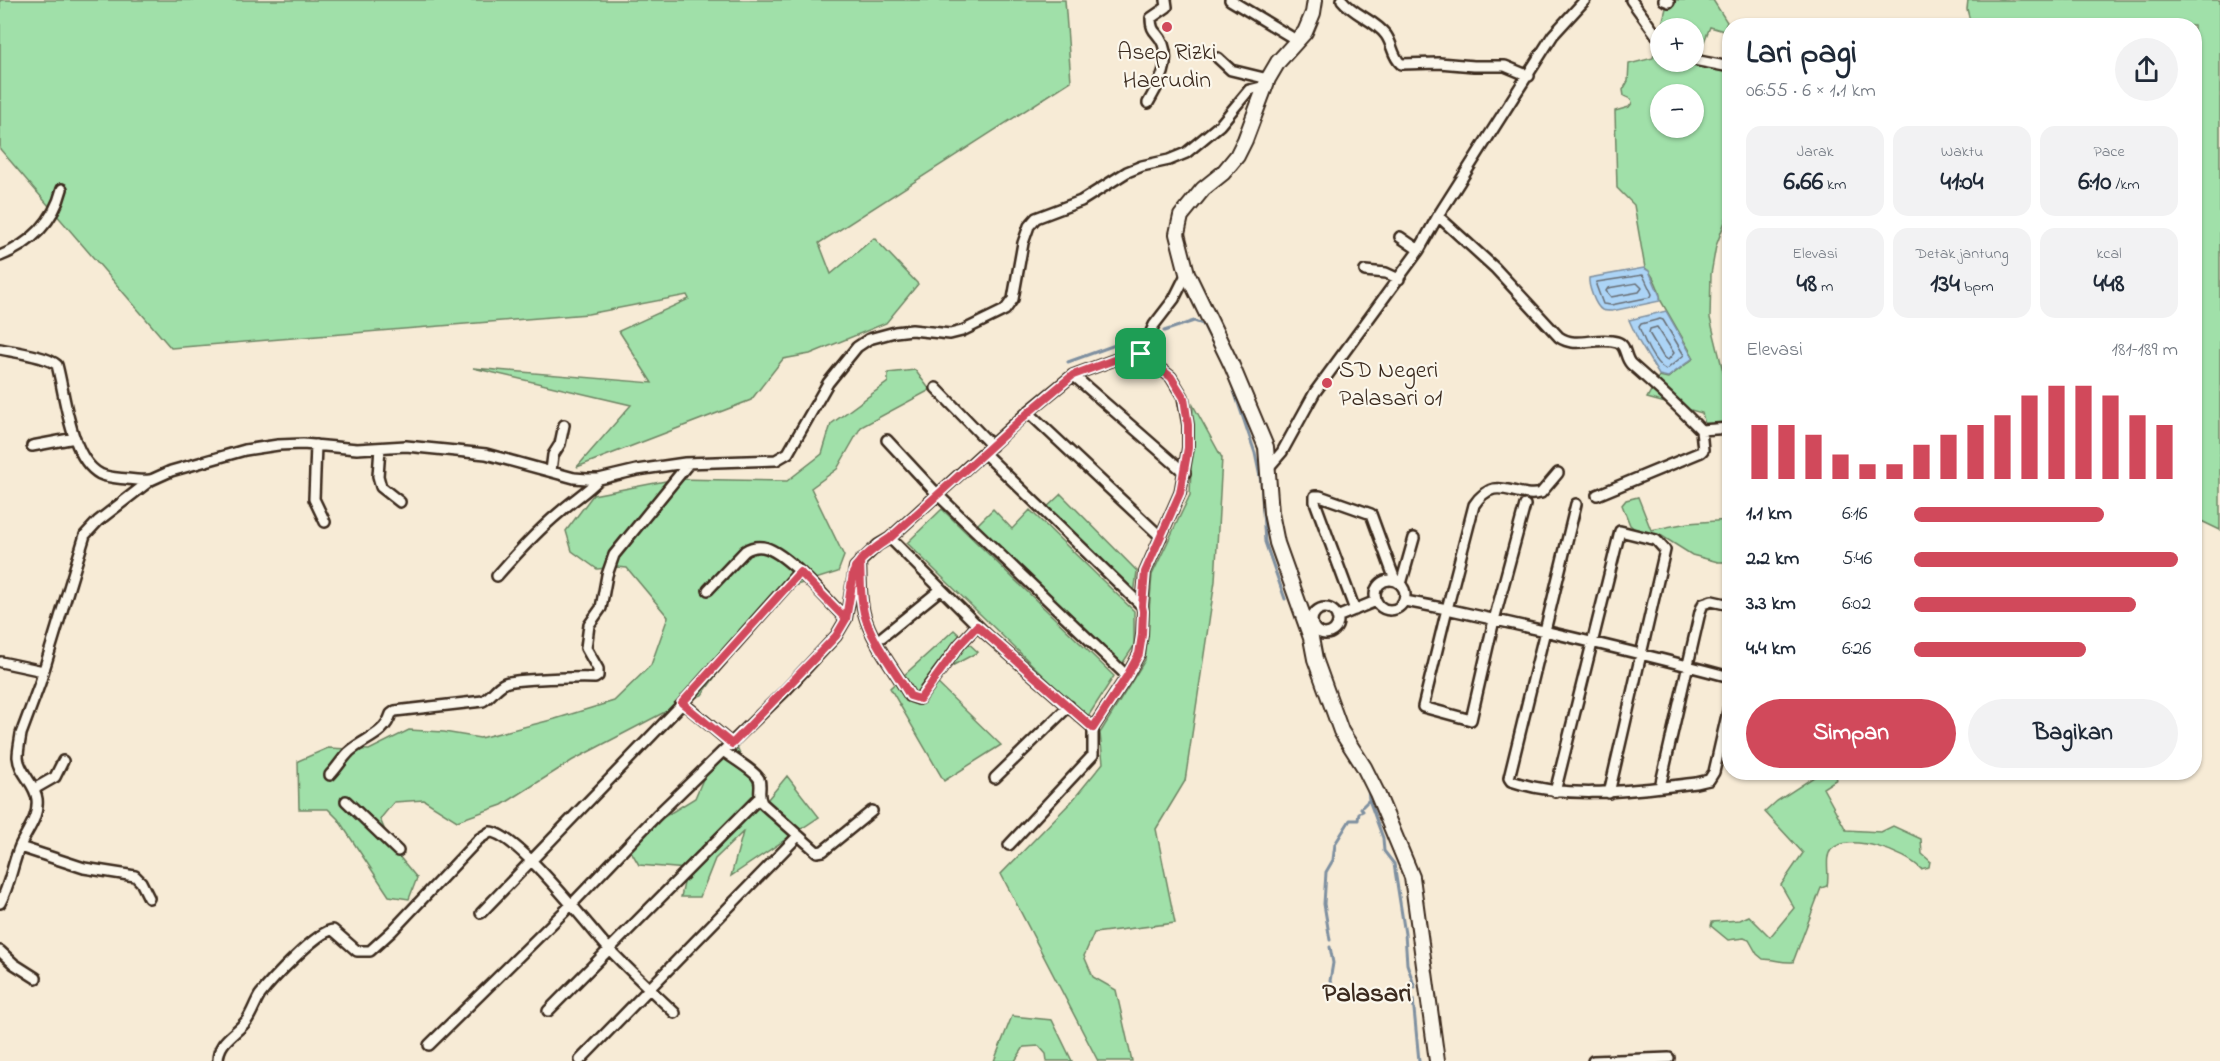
<!DOCTYPE html>
<html lang="id">
<meta charset="utf-8">
<style>
:root{--surface:#fff;--page:#f2f2f3;--text:#1f2937;--muted:#747a83;--accent:#d1495b}
body{margin:0;font-family:"Indie Flower",sans-serif;background:var(--page);color:var(--text);height:100vh;display:flex;flex-direction:column;font-size:22px;white-space:nowrap}
*{box-sizing:border-box;margin:0}
p{font-size:20px;color:var(--muted)}
.icon{flex:none;width:33px;height:33px;fill:none;stroke:currentColor;stroke-width:2;stroke-linecap:round;stroke-linejoin:round}
.map{position:relative;flex:1;overflow:hidden}
.panel{position:absolute;left:1722px;top:18px;width:480px;height:762px;display:flex;flex-direction:column;background:var(--surface);border-radius:24px;box-shadow:0 2px 4px #0004}
.panel>*{flex:none}
.buttons{position:absolute;left:1650px;top:18px;display:grid;gap:12px}
.buttons a{display:grid;place-items:center;width:54px;height:54px;border-radius:50%;background:var(--surface);box-shadow:0 2px 4px #0004;font-size:30px}
.pin{position:absolute;display:grid;place-items:center;width:51px;height:51px;color:#fff;margin:-26px;border-radius:12px;box-shadow:0 3px 9px #0006}
.round{display:grid;place-items:center;flex:none;width:63px;height:63px;border-radius:32px;background:var(--page)}
.summary{display:flex;align-items:center;justify-content:space-between;height:102px;padding:0 24px}
h1{font-size:33px;font-weight:700;line-height:45px}
.stats{display:grid;grid-template-columns:repeat(3,1fr);gap:9px;height:102px;padding:6px 24px}
.stats div{display:grid;align-content:center;border-radius:15px;background:var(--page);text-align:center}
.stats b{font-size:26px;font-weight:700}
.stats small{font-size:16px;font-weight:400}
.stats p{font-size:16px}
.chart{height:168px;padding:12px 24px}
.chart p{display:flex;justify-content:space-between}
.chart svg{width:100%;height:108px;margin-top:6px;stroke:var(--accent);stroke-width:6}
.cta{display:flex;gap:12px;margin-top:auto;padding:12px 24px}
.cta a{flex:1;height:69px;border-radius:36px;background:var(--accent);color:#fff;font-size:24px;font-weight:700;line-height:69px;text-align:center}
.cta a+a{background:var(--page);color:var(--text)}
ul{padding:0 24px;list-style:none;font-size:20px}
li{display:grid;grid-template-columns:96px 72px 1fr;align-items:center;height:45px}
li i{height:15px;border-radius:8px;background:var(--accent)}
.map>svg:first-child{display:block}
.green{fill:#a0e0a9;stroke:#6e8564;stroke-width:1.5;fill-rule:evenodd}
.water{fill:#acd4f6;stroke:#7f90a0;stroke-width:1.5}
.lines{fill:none;stroke-linecap:round;stroke-linejoin:round}
.shore{stroke:#686e74;stroke-width:1.5}
.stream{stroke:#7f90a0;stroke-width:3}
.minor-casing{stroke:#3b2a1e;stroke-width:14}
.secondary-casing{stroke:#3b2a1e;stroke-width:18}
.minor{stroke:#fbf7ec;stroke-width:9}
.secondary{stroke:#fbf7ec;stroke-width:14}
.route-casing{stroke:#fff;stroke-width:12}
.route{stroke:#d1495b;stroke-width:8}
.poi-dot{fill:#d1495b;stroke:#fbf7ec;stroke-width:2}
.labels{text-anchor:middle;stroke-width:4.5;stroke-linejoin:round;paint-order:stroke}
.poi-label{font-size:24px;fill:#3b2a1e;stroke:#fbf7ec}
.quarter-label{font-size:27px;font-weight:bold;fill:#3b2a1e;stroke:#fbf7ec}
</style>
<div class="map">
<svg width="2220" height="1061" viewBox="0 0 2220 1061">
<rect width="100%" height="100%" fill="#f7ebd6"/>
<filter id="ink" filterUnits="userSpaceOnUse"><feTurbulence type="fractalNoise" baseFrequency=".0167" numOctaves="2"/><feDisplacementMap in="SourceGraphic" scale="12" xChannelSelector="R" yChannelSelector="G"/><feConvolveMatrix kernelMatrix="1 2 1 2 8 2 1 2 1" color-interpolation-filters="sRGB"/></filter>
<g filter="url(#ink)">
<path class="green" d="M0 0H1065L1071 81 819 243 831 274 874 238 918 284 886 323 810 354 783 359 751 400 577 467 631 405 473 368 652 383 619 331 689 299 687 295 588 314 171 348 0 149Z
M1668 0H1713L1727 22 1724 31 1710 27 1699 54 1729 66 1728 74 1730 80 1729 211 1716 246 1711 274 1710 318 1724 375H1729V429L1708 435 1702 413 1647 398 1659 376 1668 378 1694 358 1661 301C1660 291 1653 273 1645 268L1634 205 1617 188 1615 111 1629 107 1632 103 1631 99 1624 96 1623 90 1628 81 1629 64 1653 58 1660 31V62H1694V28H1661ZM1660 94H1694V128H1660Z
M1968 0H2220V530L2195 518 2194 26 1971 25 1967 9Z
M915 370 930 390 861 427 837 469 811 488 844 556 838 572 787 588 750 628 702 695 682 703 573 760 502 805 457 821 424 800 394 802 380 819 393 849 417 878 409 899 389 896 338 819 328 809H299L298 761 328 748 369 750 409 730 444 732 480 738 555 719 614 701 651 665 668 617 627 568 617 567 597 569 572 551 566 531 593 495 676 479 787 481 822 454 831 424 888 382V373Z
M1193 405 1222 458 1215 581 1185 781 1156 829 1175 923 1094 933 1084 956 1093 977 1116 990 1132 1061H1098L1001 874 1072 801 1103 763 1100 733 1145 660 1152 575 1190 495Z
M1061 494 1137 571 1134 595 1044 510Z
M1638 497 1651 530 1688 523 1729 520V562H1718L1692 555 1662 536 1641 534 1630 525 1622 505 1626 500Z
M942 509 1114 676 1087 718 907 543Z
M993 509 1012 529 1030 510 1134 611V646L1120 667 977 525Z
M954 630 978 652 931 677 1001 745 944 781 890 688Z
M738 749 763 805 787 776 819 817 731 876 743 832 715 859 700 897H681L687 869 639 865 625 841 695 798 706 772Z
M1820 773H1834L1837 779 1823 788 1846 830 1881 832 1893 826 1921 839 1922 854 1930 861 1929 867 1921 869C1907 853 1848 831 1831 850 1824 858 1830 874 1827 886L1821 888 1793 962C1782 963 1773 959 1763 959L1757 954 1749 940 1744 938 1728 940 1711 926 1712 922 1740 920 1749 916 1770 937 1794 908 1781 885 1803 853 1765 812 1777 801Z
M1012 1016 1052 1020 1072 1061H1047L1046 1054 1039 1046 1024 1047 1015 1061H994Z"/>
<path class="water" d="M1644 268 1649 271 1660 296V301L1612 311C1609 311 1604 311 1602 310 1595 306 1588 285 1589 278Z
M1666 311 1693 358 1668 377 1659 375 1639 342 1629 320Z"/>
<g class="lines">
<path class="shore" d="M1643 275 1652 294 1651 297 1611 305 1603 304 1596 285 1597 282Z
M1637 283 1642 288 1639 292 1611 297 1606 291 1608 288Z
M1660 319 1663 320 1684 355 1666 370C1653 363 1644 340 1639 327L1641 324Z
M1657 327 1674 353 1668 360 1664 358 1649 333 1650 329Z"/>
<path class="stream" d="M1164 331 1194 321 1203 324 1228 373 1255 453 1261 482 1265 542 1285 599
M1068 362 1129 340
M1368 789 1369 800 1383 838 1384 851 1394 864 1405 934 1407 964 1415 988
M1330 940 1324 904 1326 872 1333 860 1335 844 1350 820H1358L1359 813 1363 811 1361 808 1368 801
M1330 947 1333 963 1330 981 1333 986
M1413 999 1419 1061"/>
<g class="minor-casing">
<path id="minor" d="M1230 0 1298 41
M1342 0C1354 15 1375 20 1386 35 1393 45 1392 56 1401 64L1439 63 1474 66H1505L1529 76
M1631 0 1660 40
M1664 0 1669 2
M1218 58 1231 70 1268 79
M1694 60 1730 67
M1148 103C1158 85 1171 66 1163 44 1158 31 1151 34 1151 18L1167 7 1166 0
M1438 216 1495 268 1559 337C1576 349 1596 336 1617 342 1627 345 1624 357 1631 364 1655 385 1679 407 1701 430L1730 428
M1400 237 1419 250
M0 256C31 244 54 221 62 189
M1365 271 1386 273 1399 279
M0 349C15 352 47 356 57 365 65 394 70 458 100 474 108 478 119 478 127 479 135 480 143 481 150 480
M1073 375 1185 473
M936 388 992 446
M1028 412 1161 537
M887 440 938 495 1127 676
M316 445 314 499 325 522
M32 446 75 438
M380 448 378 476 381 487 400 502
M985 454 1142 606
M1269 467 1282 452 1315 392 1419 250 1438 216 1553 35 1585 0
M551 471 553 455 560 444 564 425
M1597 495 1701 452 1703 450 1701 430
M1576 504 1509 778 1511 781C1571 801 1634 790 1696 783L1709 780 1714 772 1730 702
M1525 505 1494 620 1471 720 1423 707 1447 609C1542 630 1636 652 1730 677
M890 538 986 634 1093 728
M860 561C861 578 860 597 864 613 871 641 895 670 910 696L919 699 960 644 977 626
M497 576C517 553 537 531 560 512 573 500 587 492 599 479
M1375 595a15 15 0 1 1 30 0a15 15 0 1 1-30 0Z
M1401 584 1414 538
M708 590 745 551C751 547 756 546 763 547 786 551 828 601 846 619
M1405 601 1447 609 1474 505C1496 472 1514 500 1541 493L1558 473
M1312 621a13 13 0 1 1 26 0a13 13 0 1 1-26 0Z
M1355 610 1315 502V496H1320L1371 514 1395 580
M1337 617 1376 601
M882 637 940 590
M1 662 43 671
M683 703 732 744
M723 751C731 757 755 771 759 779 762 787 757 795 762 803L817 852 823 851 872 811
M330 775C337 768 342 759 349 752 364 738 384 736 391 714L395 711 483 701C492 696 496 687 505 683 514 679 582 677 595 678L598 676V669L586 648 589 625 601 608 607 575 614 555 689 463
M995 778 1069 706
M1660 787 1700 612 1703 604 1712 601 1730 605
M34 789 55 777 63 761
M1555 792 1620 531 1656 540 1665 550 1609 793
M346 801 398 851
M1009 845 1093 755V728L1127 676 1139 654 1142 635 1143 611 1142 606 1145 572 1180 493 1188 448V425L1183 397 1171 377 1141 354
M20 847 84 868 135 876 141 882 149 898
M0 903C10 885 12 865 20 846 27 830 39 818 37 799 35 783 19 773 18 757 18 750 20 741 21 734L40 683 85 535 98 521 151 480 171 471 245 450 278 445 303 444 357 449 406 446 486 454 574 478 587 479H599L637 470 685 463 776 460 788 453 828 383 857 347 869 339 895 332 912 330 950 334 962 331 1005 310 1013 299 1023 243 1029 226 1036 218 1081 201 1127 172 1142 166 1169 160 1186 153 1220 125 1249 90 1265 86
M481 913 683 703 799 572
M0 951 14 964 36 978
M548 1011 759 798
M429 1045 572 904 656 816 784 692 836 636 846 619 855 567 878 545 890 538 1028 412 1073 375 1122 357 1141 354 1154 325 1174 299 1187 273
M580 1060 798 836
M218 1061C218 1040 236 1035 247 1020 252 1013 255 1003 260 995 270 982 318 930 333 930L357 951H370L392 931 479 839 490 832C517 833 589 927 609 949 630 971 653 992 675 1013
M1593 1061 1669 1058"/>
</g>
<g class="secondary-casing">
<path id="secondary" d="M1315 0 1313 13 1305 32 1278 62 1268 79 1245 140 1237 156 1223 173 1203 189 1181 216 1177 234 1187 273 1232 366 1266 447 1271 513 1277 543 1311 638 1315 659 1341 731 1364 767 1377 793 1412 877 1437 1061"/>
</g>
<use href="#minor" class="minor"/>
<use href="#secondary" class="secondary"/>
</g>
</g>
<g class="lines" filter="url(#ink)">
<g class="route-casing">
<path id="route" d="M1141 354 1122 357 1073 375 1029 412 890 538C877 546 865 555 855 567L846 619 800 572 682 703 732 744 836 636 846 619 853 573 860 561C861 578 860 597 864 613 871 641 895 670 910 696L920 699 960 644 977 626 1093 728 1127 676 1139 654 1142 635 1143 611 1142 606 1145 572 1180 493 1188 448V425L1184 398 1171 377 1141 354"/>
</g>
<use href="#route" class="route"/>
</g>
<g class="poi-dot">
<circle cx="1167" cy="27" r="6"/>
<circle cx="1327" cy="383" r="6"/>
</g>
<g class="labels">
<g class="poi-label">
<text x="1167" y="59">Asep Rizki<tspan x="1167" dy="28">Haerudin</tspan></text>
<text x="1339" y="377" text-anchor="start">SD Negeri<tspan x="1339" dy="28">Palasari 01</tspan></text>
</g>
<g class="quarter-label">
<text x="1367" y="1001">Palasari</text>
</g>
</g>
</svg>
<div class="buttons">
<a>+</a>
<a>−</a>
</div>
<div class="pin" style="left:1141px;top:354px;background:#1e9e55"><svg class="icon" aria-label="arrive" viewBox="0 0 24 24"><path d="M6 21V4h12l-3 4 3 4H6"/></svg></div>
<section class="panel">
<div class="summary"><div><h1>Lari pagi</h1><p>06:55 · 6 × 1.1 km</p></div><a class="round"><svg class="icon" aria-label="share" viewBox="0 0 24 24"><path d="M12 15V3M7 8l5-5 5 5M5 13v7h14v-7"/></svg></a></div>
<div class="stats">
<div><p>Jarak</p><b>6.66<small> km</small></b></div>
<div><p>Waktu</p><b>41:04</b></div>
<div><p>Pace</p><b>6:10<small> /km</small></b></div>
</div>
<div class="stats">
<div><p>Elevasi</p><b>48<small> m</small></b></div>
<div><p>Detak jantung</p><b>134<small> bpm</small></b></div>
<div><p>kcal</p><b>448</b></div>
</div>
<div class="chart"><p><span>Elevasi</span>181–189 m</p>
<svg viewBox="0 0 160 44" preserveAspectRatio="none"><path d="M5 44V22M15 44V22M25 44V26M35 44V34M45 44V38M55 44V38M65 44V30M75 44V26M85 44V22M95 44V18M105 44V10M115 44V6M125 44V6M135 44V10M145 44V18M155 44V22"/></svg>
</div>
<ul>
<li><b>1.1 km</b>6:16<i style="width:72%"></i></li>
<li><b>2.2 km</b>5:46<i style="width:100%"></i></li>
<li><b>3.3 km</b>6:02<i style="width:84%"></i></li>
<li><b>4.4 km</b>6:26<i style="width:65%"></i></li>
</ul>
<div class="cta"><a>Simpan</a><a>Bagikan</a></div>
</section>
</div>
